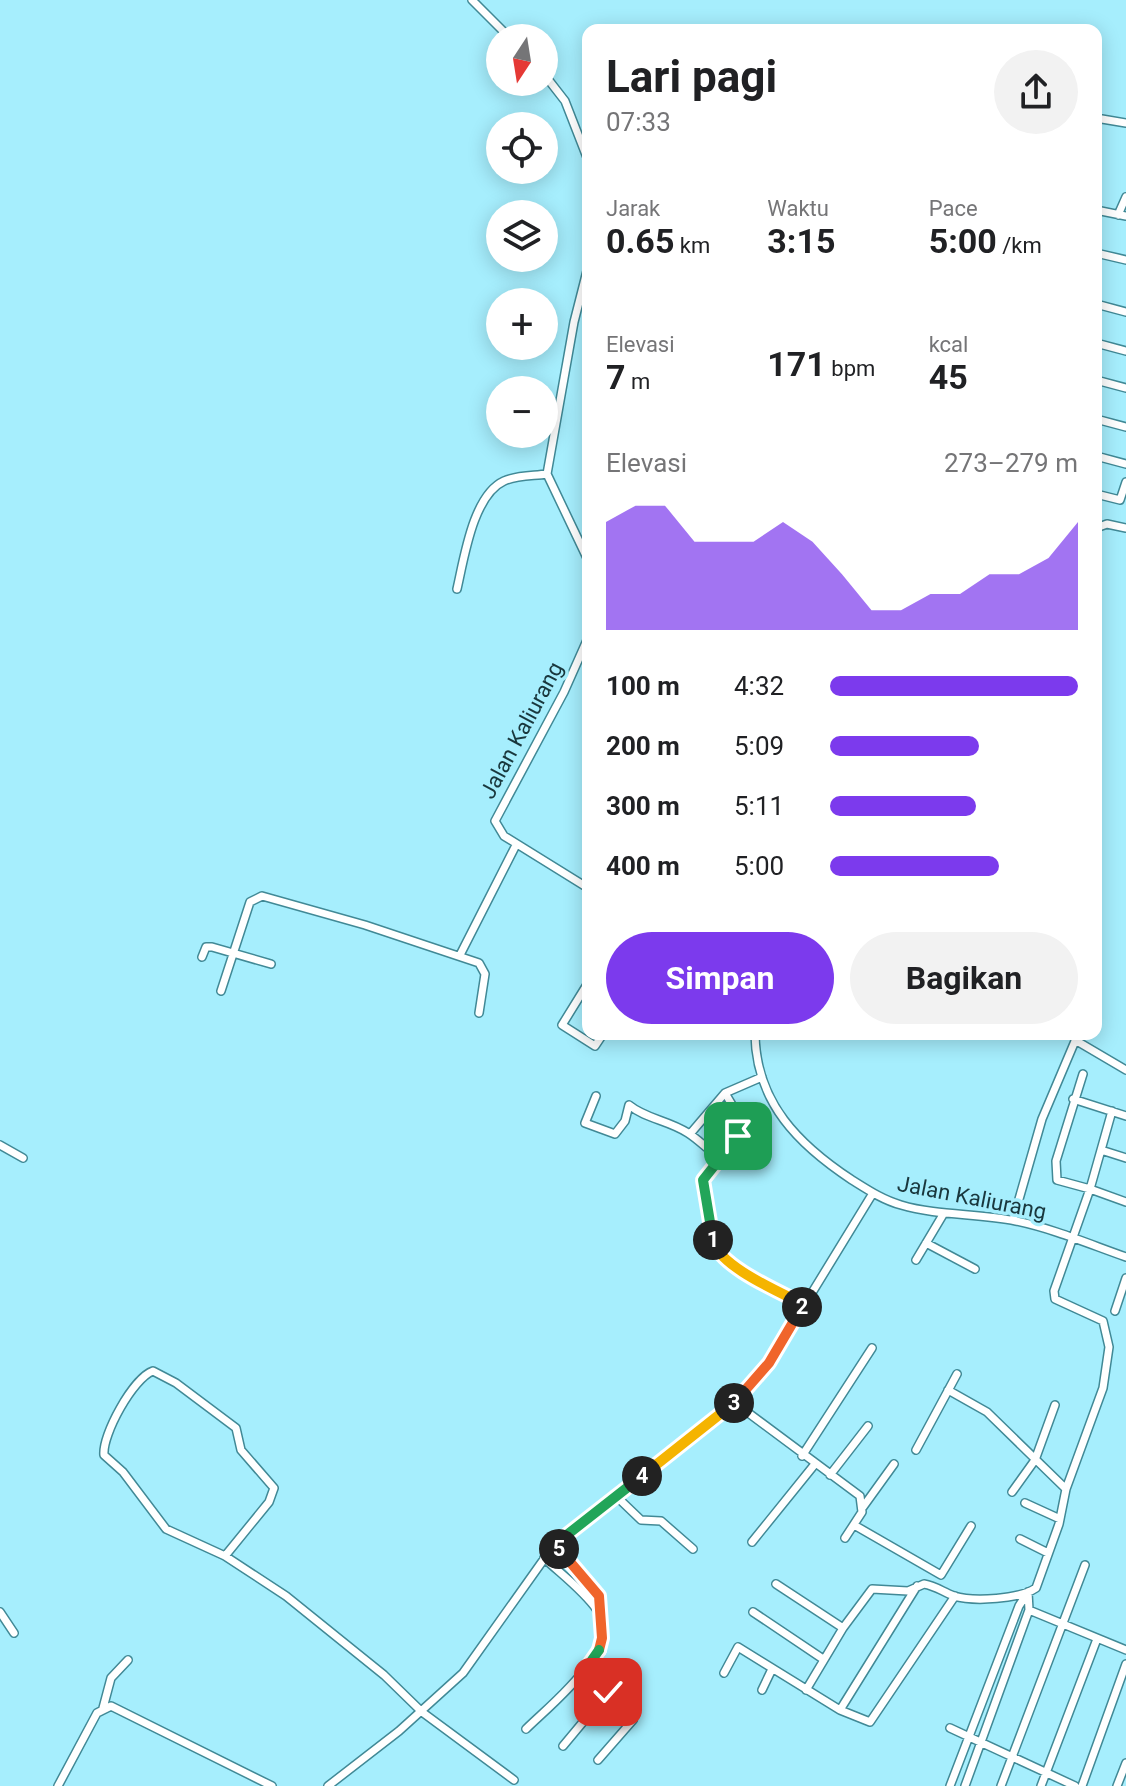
<!DOCTYPE html>
<html lang="id">
<meta charset="utf-8">
<style>
:root{--surface:#fff;--page:#f2f2f2;--text:#202124;--muted:#757577;--accent:#7c3aed}
body{margin:0;font-family:Roboto,sans-serif;background:var(--page);color:var(--text);height:100vh;display:flex;flex-direction:column;font-size:30px;white-space:nowrap}
*{box-sizing:border-box;margin:0}
p{font-size:26px;color:var(--muted)}
.icon{flex:none;width:44px;height:44px;fill:none;stroke:currentColor;stroke-width:2;stroke-linecap:round;stroke-linejoin:round}
.map{position:relative;flex:1;overflow:hidden}
.panel{position:absolute;left:582px;top:24px;width:520px;height:1016px;display:flex;flex-direction:column;background:var(--surface);border-radius:16px;box-shadow:0 4px 20px #0003}
.panel>*{flex:none}
.needle{width:52px;rotate:192deg}
.fabs{position:absolute;left:486px;top:24px;display:grid;gap:16px}
.fabs a{display:grid;place-items:center;width:72px;height:72px;border-radius:50%;background:var(--surface);box-shadow:0 4px 20px #0003;font-size:40px}
.pin{position:absolute;display:grid;place-items:center;width:68px;height:68px;color:#fff;margin:-34px;border-radius:16px;box-shadow:0 4px 12px #0006}
.km{position:absolute;width:40px;height:40px;margin:-20px;border-radius:50%;background:#222;color:#fff;font-size:22px;line-height:40px;text-align:center}
.round{display:grid;place-items:center;flex:none;width:84px;height:84px;border-radius:42px;background:var(--page)}
.headline{display:flex;align-items:center;justify-content:space-between;height:136px;padding:0 24px}
h1{font-size:44px;font-weight:700;line-height:60px}
.figures{display:grid;grid-template-columns:repeat(3,1fr);gap:12px;height:136px;padding:8px 24px}
.figures div{display:grid;align-content:center}
.figures b{font-size:34px;font-weight:700}
.figures small{font-size:22px;font-weight:400}
.figures p{font-size:22px}
.chart{height:224px;padding:16px 24px}
.chart p{display:flex;justify-content:space-between}
.chart svg{width:100%;height:144px;margin-top:8px;fill:var(--accent);opacity:.7}
.action{display:flex;gap:16px;margin-top:auto;padding:16px 24px}
.action a{flex:1;height:92px;border-radius:48px;background:var(--accent);color:#fff;font-size:32px;font-weight:700;line-height:92px;text-align:center}
.action a+a{background:var(--page);color:var(--text)}
ul{padding:0 24px;list-style:none;font-size:26px}
li{display:grid;grid-template-columns:128px 96px 1fr;align-items:center;height:60px}
li i{height:20px;border-radius:10px;background:var(--accent)}
.map>svg:first-child{display:block}
.lines{fill:none;stroke-linecap:round;stroke-linejoin:round}
.street-casing{stroke:#418996;stroke-width:10}
.street{stroke:#fff;stroke-width:7}
.split-1-casing{stroke:#fff;stroke-width:16}
.split-2-casing{stroke:#fff;stroke-width:16}
.split-3-casing{stroke:#fff;stroke-width:16}
.split-4-casing{stroke:#fff;stroke-width:16}
.split-5-casing{stroke:#fff;stroke-width:16}
.split-6-casing{stroke:#fff;stroke-width:16}
.split-7-casing{stroke:#fff;stroke-width:16}
.split-1{stroke:#22a559;stroke-width:10}
.split-2{stroke:#f5b400;stroke-width:10}
.split-3{stroke:#f0652b;stroke-width:10}
.split-4{stroke:#f5b400;stroke-width:10}
.split-5{stroke:#22a559;stroke-width:10}
.split-6{stroke:#f0652b;stroke-width:10}
.split-7{stroke:#22a559;stroke-width:10}
.labels{text-anchor:middle;stroke-width:7;stroke-linejoin:round;paint-order:stroke}
.street-label{font-size:22px;fill:#19373d;stroke:#a6eefd}
</style>
<div class="map">
<svg width="1126" height="1786" viewBox="0 0 1126 1786">
<rect width="100%" height="100%" fill="#a6eefd"/>
<g class="lines">
<g class="street-casing">
<path id="street" d="M472 0 510 38
M544 74 565 101 588 160
M1096 118 1126 123
M1096 210 1126 216
M1118 215 1126 197
M1096 253 1126 260
M588 267 574 322 547 474 588 560
M1096 304 1126 312
M1096 343 1126 351
M1096 380 1126 388
M1096 419 1126 427
M1096 456 1126 464
M1096 494 1120 500 1126 482
M1096 528 1107 524 1126 528
M457 589C464 559 473 495 504 481 517 475 533 476 547 474
M588 638 564 692 495 821 504 836 588 888
M460 955 516 845
M202 957 206 947H212L271 964
M588 983 562 1025 595 1046 603 1034
M221 991 250 902 262 896 365 925 479 963 485 974 479 1013
M755 1034C756 1103 799 1145 852 1180 868 1190 883 1200 901 1205 938 1216 978 1213 1016 1221 1054 1229 1089 1244 1126 1257
M1075 1040 1126 1070
M1083 1074 1056 1161 1057 1180 1090 1189 1112 1111
M725 1093 741 1120 748 1122 703 1180 715 1249 745 1272 803 1304
M596 1096 585 1123 615 1134 625 1121 629 1105C646 1119 668 1120 688 1133 699 1140 708 1150 719 1157
M1073 1099 1126 1116
M690 1134 725 1093 762 1077
M0 1145 23 1158
M1101 1150 1126 1158
M1013 1220 1042 1119 1078 1034
M926 1243 975 1269
M916 1260 944 1213
M1115 1311 1126 1278
M948 1390 987 1412 1066 1489
M735 1403 860 1496 862 1512 845 1538
M916 1450 957 1374
M802 1456 872 1348
M830 1475 868 1426
M1012 1492 1035 1460 1055 1405
M616 1496 641 1520 661 1521 693 1549
M1025 1503 1060 1519
M863 1507 894 1464
M854 1525 941 1575 971 1526
M1020 1539 1048 1553
M752 1542 815 1464
M554 1545 599 1596 598 1611
M225 1556 269 1502 274 1488 241 1450 236 1428 176 1383 153 1371C133 1378 102 1435 104 1455L123 1472 166 1529 225 1556 286 1596 384 1675 422 1712 514 1780
M776 1584 843 1628
M1029 1610 1126 1650
M0 1612 14 1633
M753 1612 823 1659
M585 1670 633 1720 598 1760
M724 1673 738 1647 840 1710 870 1722 955 1596
M762 1690 772 1669
M806 1690 843 1628 872 1589 908 1591 924 1584C936 1586 943 1592 954 1596 974 1602 1020 1599 1036 1588L1059 1524 1066 1489 1103 1388 1109 1347 1103 1321 1055 1299 1054 1291 1090 1189 1126 1202
M103 1708 111 1678 128 1660
M840 1710 917 1586
M950 1728 1075 1786
M526 1729C551 1704 623 1649 597 1610 584 1591 561 1574 544 1558
M563 1746 608 1692
M58 1786 97 1713 111 1706 272 1786
M328 1786 399 1731 463 1673 554 1545 735 1403 769 1363 873 1193
M950 1786 1019 1606 1028 1592 1029 1610 965 1786
M1001 1786 1085 1565
M1041 1786 1097 1639
M1082 1786 1126 1664
M1117 1786 1126 1763"/>
</g>
<use href="#street" class="street"/>
</g>
<g class="lines">
<g class="split-1-casing">
<path id="split-1" d="M713 1240 703 1180 738 1136"/>
</g>
<g class="split-2-casing">
<path id="split-2" d="M713 1240C718 1266 780 1292 803 1304L802 1307"/>
</g>
<g class="split-3-casing">
<path id="split-3" d="M734 1403 769 1363 802 1307"/>
</g>
<g class="split-4-casing">
<path id="split-4" d="M642 1476 734 1403"/>
</g>
<g class="split-5-casing">
<path id="split-5" d="M559 1549 554 1545 642 1476"/>
</g>
<g class="split-6-casing">
<path id="split-6" d="M559 1549 599 1596 602 1638 599 1650"/>
</g>
<g class="split-7-casing">
<path id="split-7" d="M599 1650 585 1670 608 1692"/>
</g>
<use href="#split-1" class="split-1"/>
<use href="#split-2" class="split-2"/>
<use href="#split-3" class="split-3"/>
<use href="#split-4" class="split-4"/>
<use href="#split-5" class="split-5"/>
<use href="#split-6" class="split-6"/>
<use href="#split-7" class="split-7"/>
</g>
<g class="labels">
<g class="street-label">
<text transform="translate(521 730) rotate(-62)" y="8">Jalan Kaliurang</text>
<text transform="translate(972 1197) rotate(11)" y="8">Jalan Kaliurang</text>
</g>
</g>
</svg>
<div class="fabs">
<a><svg class="needle" viewBox="-14 -14 28 28"><path d="M0-13l5 13h-10z" fill="#e53935"/><path d="M0 13l5-13h-10z" fill="#757577"/></svg></a>
<a><svg class="icon" aria-label="locate" viewBox="0 0 24 24"><circle cx="12" cy="12" r="6"/><path d="M12 2v4M12 18v4M2 12h4M18 12h4"/></svg></a>
<a><svg class="icon" aria-label="layers" viewBox="0 0 24 24"><path d="M12 4l9 5-9 5-9-5zM3 14l9 5 9-5"/></svg></a>
<a>+</a>
<a>−</a>
</div>
<div class="pin" style="left:738px;top:1136px;background:#1e9e55"><svg class="icon" aria-label="arrive" viewBox="0 0 24 24"><path d="M6 21V4h12l-3 4 3 4H6"/></svg></div>
<div class="pin" style="left:608px;top:1692px;background:#d93025"><svg class="icon" aria-label="check" viewBox="0 0 24 24"><path d="M5 12l5 5 9-10"/></svg></div>
<b class="km" style="left:713px;top:1240px">1</b>
<b class="km" style="left:802px;top:1307px">2</b>
<b class="km" style="left:734px;top:1403px">3</b>
<b class="km" style="left:642px;top:1476px">4</b>
<b class="km" style="left:559px;top:1549px">5</b>
<section class="panel">
<div class="headline"><div><h1>Lari pagi</h1><p>07:33</p></div><a class="round"><svg class="icon" aria-label="share" viewBox="0 0 24 24"><path d="M12 15V3M7 8l5-5 5 5M5 13v7h14v-7"/></svg></a></div>
<div class="figures">
<div><p>Jarak</p><b>0.65<small> km</small></b></div>
<div><p>Waktu</p><b>3:15</b></div>
<div><p>Pace</p><b>5:00<small> /km</small></b></div>
</div>
<div class="figures">
<div><p>Elevasi</p><b>7<small> m</small></b></div>
<div><b>171<small> bpm</small></b></div>
<div><p>kcal</p><b>45</b></div>
</div>
<div class="chart"><p><span>Elevasi</span>273–279 m</p>
<svg viewBox="0 0 160 44" preserveAspectRatio="none"><path d="M0 44V11L10 6L20 6L30 17L40 17L50 17L60 11L70 17L80 27L90 38L100 38L110 33L120 33L130 27L140 27L150 22L160 11V44z"/></svg>
</div>
<ul>
<li><b>100 m</b>4:32<i style="width:100%"></i></li>
<li><b>200 m</b>5:09<i style="width:60%"></i></li>
<li><b>300 m</b>5:11<i style="width:59%"></i></li>
<li><b>400 m</b>5:00<i style="width:68%"></i></li>
</ul>
<div class="action"><a>Simpan</a><a>Bagikan</a></div>
</section>
</div>
